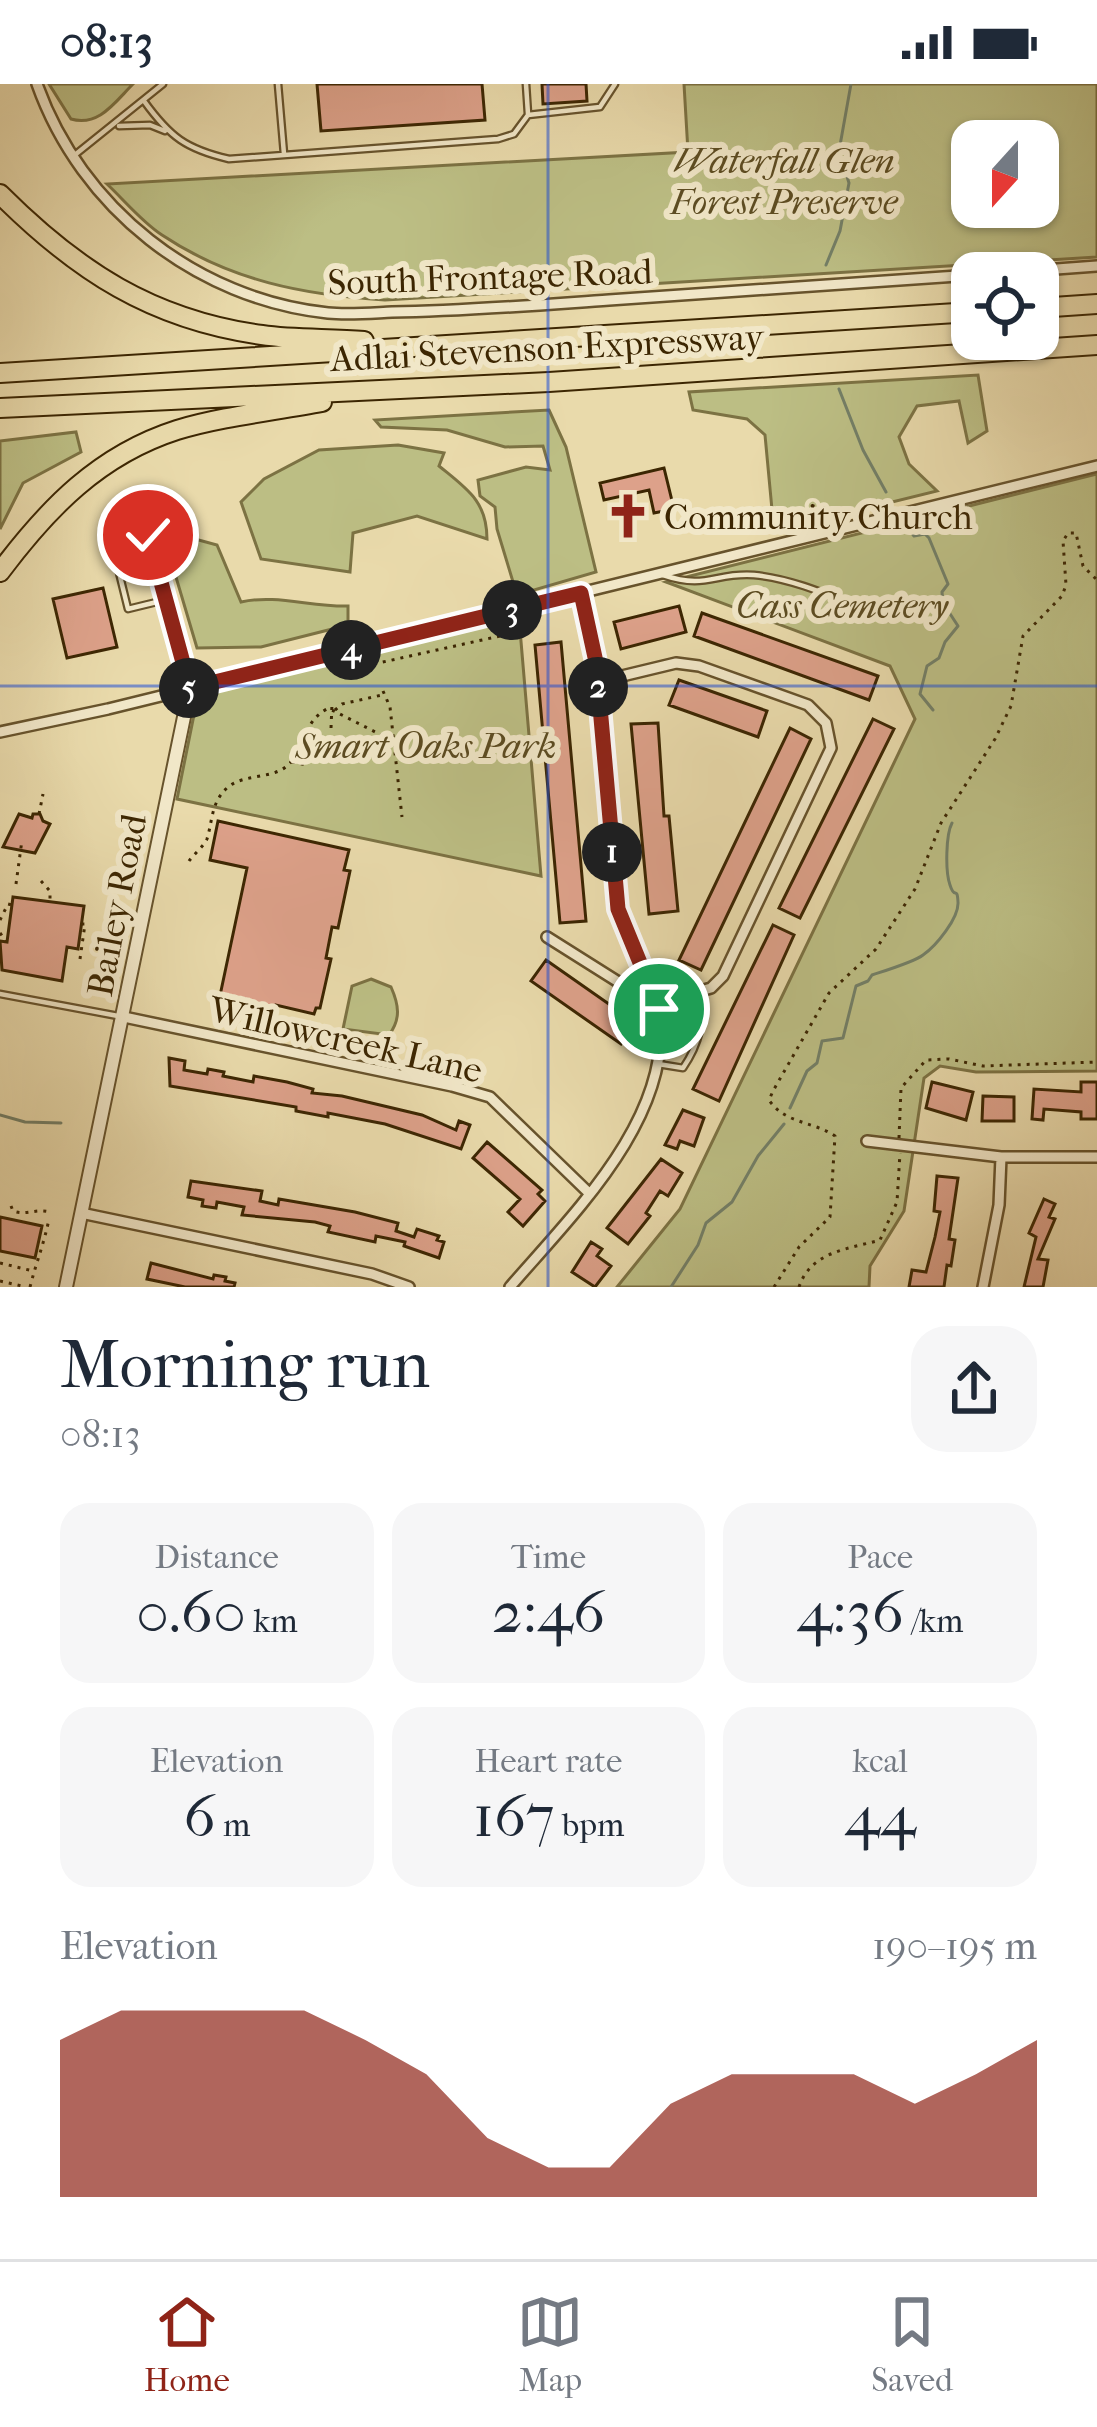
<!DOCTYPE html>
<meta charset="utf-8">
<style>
:root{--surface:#fff;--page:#f6f6f7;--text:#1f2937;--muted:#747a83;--line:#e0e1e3;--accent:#8f2418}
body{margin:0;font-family:"IM FELL French Canon",serif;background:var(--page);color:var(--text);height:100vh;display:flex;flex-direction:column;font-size:45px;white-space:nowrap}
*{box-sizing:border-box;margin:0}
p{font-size:39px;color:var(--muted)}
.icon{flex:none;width:66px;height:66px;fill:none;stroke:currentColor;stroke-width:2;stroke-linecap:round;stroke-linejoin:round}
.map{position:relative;height:1203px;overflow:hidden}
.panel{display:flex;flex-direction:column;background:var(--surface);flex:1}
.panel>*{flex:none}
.needle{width:78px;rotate:201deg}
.tools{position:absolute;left:951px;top:36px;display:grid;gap:24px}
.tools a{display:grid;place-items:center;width:108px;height:108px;border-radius:24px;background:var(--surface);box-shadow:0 3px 9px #0004;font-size:60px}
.pin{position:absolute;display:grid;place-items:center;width:102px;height:102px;color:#fff;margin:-51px;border:6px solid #fff;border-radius:50%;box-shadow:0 3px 12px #0007}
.km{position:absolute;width:60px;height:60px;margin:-30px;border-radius:50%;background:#222;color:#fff;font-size:33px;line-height:60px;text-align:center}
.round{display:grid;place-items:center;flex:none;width:126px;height:126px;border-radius:36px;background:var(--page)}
.headline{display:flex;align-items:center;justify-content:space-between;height:204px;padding:0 60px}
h1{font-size:66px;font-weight:600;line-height:90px}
.stats{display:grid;grid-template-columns:repeat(3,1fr);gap:18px;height:204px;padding:12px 60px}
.stats div{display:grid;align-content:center;border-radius:30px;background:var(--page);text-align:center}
.stats b{font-size:60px;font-weight:600}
.stats small{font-size:33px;font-weight:400}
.stats p{font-size:33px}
.chart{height:336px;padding:24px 60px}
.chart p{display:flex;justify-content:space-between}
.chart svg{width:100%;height:216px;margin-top:12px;fill:var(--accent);opacity:.7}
.status{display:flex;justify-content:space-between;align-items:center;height:84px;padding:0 60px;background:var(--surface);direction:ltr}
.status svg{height:33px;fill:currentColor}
.tabs{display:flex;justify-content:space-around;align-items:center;height:168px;border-top:3px solid var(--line);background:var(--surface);font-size:33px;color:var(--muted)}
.tabs a{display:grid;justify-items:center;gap:6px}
.tabs .on{color:var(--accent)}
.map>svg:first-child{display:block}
.green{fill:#bcbe84;stroke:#7c7243;stroke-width:3;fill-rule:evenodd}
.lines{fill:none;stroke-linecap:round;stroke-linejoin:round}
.stream{stroke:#737f67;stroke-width:3}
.building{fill:#dda18a;stroke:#3c2602;stroke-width:3}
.service-casing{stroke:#67532c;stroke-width:9}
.minor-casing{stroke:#67532c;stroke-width:14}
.tertiary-casing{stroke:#67532c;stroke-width:16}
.motorway-casing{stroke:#3c2602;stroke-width:22}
.path{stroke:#3c2602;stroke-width:3;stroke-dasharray:3 6;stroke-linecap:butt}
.service{stroke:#f1e7c8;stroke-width:4.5}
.minor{stroke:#f1e7c8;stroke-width:9}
.tertiary{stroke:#f1e7c8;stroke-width:12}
.motorway{stroke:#e9daab;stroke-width:18}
.route-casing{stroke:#fff;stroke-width:24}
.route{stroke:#8f2418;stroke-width:15}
.grid{fill:none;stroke:#1d4ed8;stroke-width:3;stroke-opacity:0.55}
.labels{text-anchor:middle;stroke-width:12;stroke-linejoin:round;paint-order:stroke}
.park-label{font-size:36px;font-style:italic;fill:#5c4c22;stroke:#f1e7c8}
.street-label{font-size:36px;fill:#3c2602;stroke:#f1e7c8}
.poi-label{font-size:36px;fill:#3c2602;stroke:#f1e7c8;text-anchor:start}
</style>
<div class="status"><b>08:13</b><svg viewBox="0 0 49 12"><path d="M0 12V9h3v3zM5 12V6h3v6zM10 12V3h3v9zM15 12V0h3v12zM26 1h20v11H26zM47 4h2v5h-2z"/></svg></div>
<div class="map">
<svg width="1097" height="1203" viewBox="0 0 1097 1203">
<rect width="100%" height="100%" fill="#e9daab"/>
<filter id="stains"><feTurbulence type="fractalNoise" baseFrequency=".00167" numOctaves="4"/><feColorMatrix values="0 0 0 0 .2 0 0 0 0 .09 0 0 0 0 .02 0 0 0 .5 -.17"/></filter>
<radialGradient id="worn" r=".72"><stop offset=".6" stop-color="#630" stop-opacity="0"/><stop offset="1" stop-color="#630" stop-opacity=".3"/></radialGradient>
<path class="green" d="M49 0H133C115 18 99 43 71 35Z
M684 0H1097V173L385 216C304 211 231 197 162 151 142 138 125 117 107 100L688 68ZM972 57H1038V123H972Z
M978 291 987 347 968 359 959 317 917 322 899 353 909 380 937 407 774 447 765 351 747 335 693 326 689 308Z
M549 326 566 363 596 488 517 511 497 445 495 423 480 412 478 396 526 383 550 386 543 362 505 363 447 346 381 343 375 336Z
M76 348 81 368 23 399 0 445V357Z
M398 361 444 369 439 382C467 405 487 417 487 455L417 432 353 449 350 488 261 475 241 418 264 395 319 366Z
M1097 390V987L976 988 940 982 924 994 904 1127 870 1182 869 1203H617L680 1125 915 635 890 582 666 498Z
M162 446 217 461 241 518C276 510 311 523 348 522V541L261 563 197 564Z
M519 534 541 792 177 715 198 611Z
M371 895 391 903C399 921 401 935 389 951L343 945 352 902Z"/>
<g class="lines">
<path class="stream" d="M826 181 840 147 849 99 839 67 851 0
M839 305 863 366 886 408
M911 448 914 452 925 450 929 454 948 500 942 508 943 519 958 542 945 558 939 574 927 582 920 610 933 626
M790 1024 807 987 817 979 822 957 843 954 856 902 868 897 872 891C884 887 914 878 923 871 936 862 959 834 958 818 957 801 955 817 950 801 945 787 946 750 952 739
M0 1031 25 1038 61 1039
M671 1203 698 1161 706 1139 732 1118 758 1072 784 1040"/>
</g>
<path class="building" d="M317 0H482L485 36 321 47Z
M542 0H586L587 17 543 20Z
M664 384 674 425 654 429 649 406 604 416 600 399Z
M103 504 117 563 67 574 53 515Z
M679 522 686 548 621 565 614 538Z
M702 529 878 592 869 616 694 552Z
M561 558 586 837 560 839 535 561Z
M679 596 767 627 758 653 669 621Z
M873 635 894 645 800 834 779 824Z
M658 639 664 732H669L678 827 649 830 631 640Z
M790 644 811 655 701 886 679 876Z
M19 730 32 734 33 730H40L43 737 50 740 35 769 3 763Z
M218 737 349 766 344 786 350 787 338 844 332 843 326 874 331 875 320 924H316L314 930 276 921 274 933 218 921 247 784 210 776Z
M13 813 84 822 78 865 67 863 62 897 2 886 0 857 7 858Z
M773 841 794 851 719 1017 693 1005Z
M546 876 636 939 621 960 531 897Z
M169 974 185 977 184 986 207 990 208 985 224 988 223 992 253 998 254 992 287 998 313 1005 312 1009 342 1012 422 1031 456 1046 459 1037 470 1041 461 1065 385 1040 328 1029V1033L296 1027V1023L170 1002Z
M932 998 973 1008 966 1036 926 1024Z
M1081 998H1097V1035H1081V1028L1044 1025 1043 1036 1032 1035 1034 1005 1081 1008Z
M983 1012 1014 1013V1037H982Z
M683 1026 704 1034 694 1062 680 1057 677 1065 665 1061Z
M487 1058 542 1106 538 1110 545 1117 523 1142 508 1128 520 1115 473 1074Z
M661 1075 682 1089 668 1112 660 1107 646 1129 650 1132 628 1160 607 1144Z
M937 1092 958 1094 949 1155 955 1156 951 1182 947 1181 944 1203H909L912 1186 926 1188 935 1153 940 1128 934 1127Z
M191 1097 262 1107 260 1117 278 1121 279 1115 355 1128 398 1139 396 1147 414 1153 417 1145 439 1152 437 1156 444 1158 439 1174 404 1162 405 1158 376 1152 375 1158 328 1148 330 1142 315 1138 242 1131 244 1123 217 1118 216 1124 202 1122 203 1116 188 1113Z
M1044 1115 1055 1120 1049 1133 1055 1135 1038 1175 1048 1176 1043 1203H1024L1036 1153 1029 1149Z
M0 1133 42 1142 35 1174 0 1167Z
M591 1158 602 1165 597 1172 611 1182 595 1203 572 1188Z
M151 1179 213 1195 214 1191 226 1193 225 1197 235 1199 234 1203H185L147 1195Z"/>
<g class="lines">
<g class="service-casing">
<path id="service" d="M278 0 284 70
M526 0 528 30
M144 17C170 53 186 65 229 75L498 55 514 50 528 31 600 23 615 0
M119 42 150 41 165 47
M76 70 163 0
M114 468 128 525 165 516
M663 491C707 506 715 488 754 491 799 495 846 519 888 534
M0 910 118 932
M658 980 683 984C700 959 704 938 702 907"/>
</g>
<g class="minor-casing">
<path id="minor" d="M37 0C81 124 196 215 328 229 349 231 371 229 392 228 464 227 537 221 609 216 730 207 851 199 972 191
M1001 189 1097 182
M148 451 190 604
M0 648 108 625 1097 382
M547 853 639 911 658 919 711 904 723 892 831 664 826 639 808 621 699 582 676 579 597 598
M124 933 452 1002 490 1013 590 1110
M867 1057 1001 1073H1097
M81 1129 372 1190 409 1203
M510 1203C572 1131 675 1032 659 927 654 891 628 860 618 825L596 578 581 509
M983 1203 999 1121 1001 1073"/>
</g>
<g class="tertiary-casing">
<path id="tertiary" d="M66 1203 190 604"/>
</g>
<g class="motorway-casing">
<path id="motorway" d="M0 110C77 187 152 236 262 251 295 256 330 254 364 257
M1038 224 1097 220
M0 289 972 228
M0 324 549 298 1097 261
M0 488C48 424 99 371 177 346 223 332 275 327 322 318"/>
</g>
<path class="path" d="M374 580 527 546 540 529
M383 607 390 623 402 733
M335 626 342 620 382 611
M331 644 332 620
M292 678 307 681
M39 730 43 710
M189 777C194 770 204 762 207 755 213 735 211 718 228 703 245 689 275 696 290 679 305 661 304 637 327 625L334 627 393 657
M41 797 50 807V818
M16 800 22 756
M0 836 8 820 12 821
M0 849 7 858
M80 875 85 840H81
M899 1054 901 1004 926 976 949 975 983 982 1097 978
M11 1122 13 1127C26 1132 36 1124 50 1128
M0 1179 33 1187
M0 1197 26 1203
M30 1203C36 1179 44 1160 49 1135
M774 1203 799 1163 830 1133 835 1052C813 1037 785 1040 769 1016L773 1007 829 909 876 865 915 805 941 739 995 655 1011 622 1023 552 1062 512 1066 501 1063 457 1068 449H1076L1083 482 1097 496
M799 1203C811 1167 849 1165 880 1156L897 1118 900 1069"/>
<use href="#service" class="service"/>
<use href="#minor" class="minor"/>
<use href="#tertiary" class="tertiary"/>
<use href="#motorway" class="motorway"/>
</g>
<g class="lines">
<g class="route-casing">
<path id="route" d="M148 451 190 604 581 509 596 578 618 825 659 925"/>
</g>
<use href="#route" class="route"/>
</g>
<path class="grid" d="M548 0V1203M0 602H1097"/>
<defs>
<g id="church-bare" transform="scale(3.6)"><path d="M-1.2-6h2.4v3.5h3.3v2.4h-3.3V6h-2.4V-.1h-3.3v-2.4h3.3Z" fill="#8f2418" stroke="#f1e7c8" stroke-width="2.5" paint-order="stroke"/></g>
</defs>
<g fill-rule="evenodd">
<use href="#church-bare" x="628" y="432"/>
</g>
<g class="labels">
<g class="park-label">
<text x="784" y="89">Waterfall Glen<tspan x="784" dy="41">Forest Preserve</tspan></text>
<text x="842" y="534">Cass Cemetery</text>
<text x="426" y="674">Smart Oaks Park</text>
</g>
<g class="street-label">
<text transform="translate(490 192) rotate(-2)" y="13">South Frontage Road</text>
<text transform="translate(547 263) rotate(-3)" y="13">Adlai Stevenson Expressway</text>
<text transform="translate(116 821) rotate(-79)" y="13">Bailey Road</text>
<text transform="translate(346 955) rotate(13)" y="13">Willowcreek Lane</text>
</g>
<g class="poi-label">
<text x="664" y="445">Community Church</text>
</g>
</g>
<rect width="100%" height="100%" filter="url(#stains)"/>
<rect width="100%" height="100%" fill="url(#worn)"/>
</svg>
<div class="tools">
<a><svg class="needle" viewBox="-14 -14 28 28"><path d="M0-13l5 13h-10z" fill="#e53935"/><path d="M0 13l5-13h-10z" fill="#747a83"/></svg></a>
<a><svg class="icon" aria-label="locate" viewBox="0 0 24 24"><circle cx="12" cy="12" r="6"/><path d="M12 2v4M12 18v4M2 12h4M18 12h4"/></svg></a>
</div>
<div class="pin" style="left:659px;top:925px;background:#1e9e55"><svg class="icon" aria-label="arrive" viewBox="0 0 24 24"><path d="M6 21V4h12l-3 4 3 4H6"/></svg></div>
<div class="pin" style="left:148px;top:451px;background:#d93025"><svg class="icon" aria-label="check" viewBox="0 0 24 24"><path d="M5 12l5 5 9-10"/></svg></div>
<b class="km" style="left:612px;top:768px">1</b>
<b class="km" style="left:598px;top:603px">2</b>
<b class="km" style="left:512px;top:526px">3</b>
<b class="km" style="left:351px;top:566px">4</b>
<b class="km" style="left:189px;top:604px">5</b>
</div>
<section class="panel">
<div class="headline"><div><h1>Morning run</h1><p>08:13</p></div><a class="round"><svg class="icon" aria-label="share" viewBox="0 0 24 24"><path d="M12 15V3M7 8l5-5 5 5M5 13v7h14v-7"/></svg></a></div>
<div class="stats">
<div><p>Distance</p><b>0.60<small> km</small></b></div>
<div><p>Time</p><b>2:46</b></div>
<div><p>Pace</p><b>4:36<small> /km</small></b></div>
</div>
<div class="stats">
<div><p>Elevation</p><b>6<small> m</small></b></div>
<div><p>Heart rate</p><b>167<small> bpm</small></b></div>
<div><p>kcal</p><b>44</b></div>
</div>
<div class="chart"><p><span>Elevation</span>190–195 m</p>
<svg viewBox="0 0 160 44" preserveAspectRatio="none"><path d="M0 44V12L10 6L20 6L30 6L40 6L50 12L60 19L70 32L80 38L90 38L100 25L110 19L120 19L130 19L140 25L150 19L160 12V44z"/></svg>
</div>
</section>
<nav class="tabs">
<a class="on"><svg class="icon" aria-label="home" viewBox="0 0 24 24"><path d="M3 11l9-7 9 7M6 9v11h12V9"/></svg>Home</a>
<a><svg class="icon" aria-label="map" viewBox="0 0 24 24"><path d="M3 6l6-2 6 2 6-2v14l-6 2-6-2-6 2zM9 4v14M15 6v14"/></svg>Map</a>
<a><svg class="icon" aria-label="saved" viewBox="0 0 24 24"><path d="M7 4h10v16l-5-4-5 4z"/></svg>Saved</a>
</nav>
